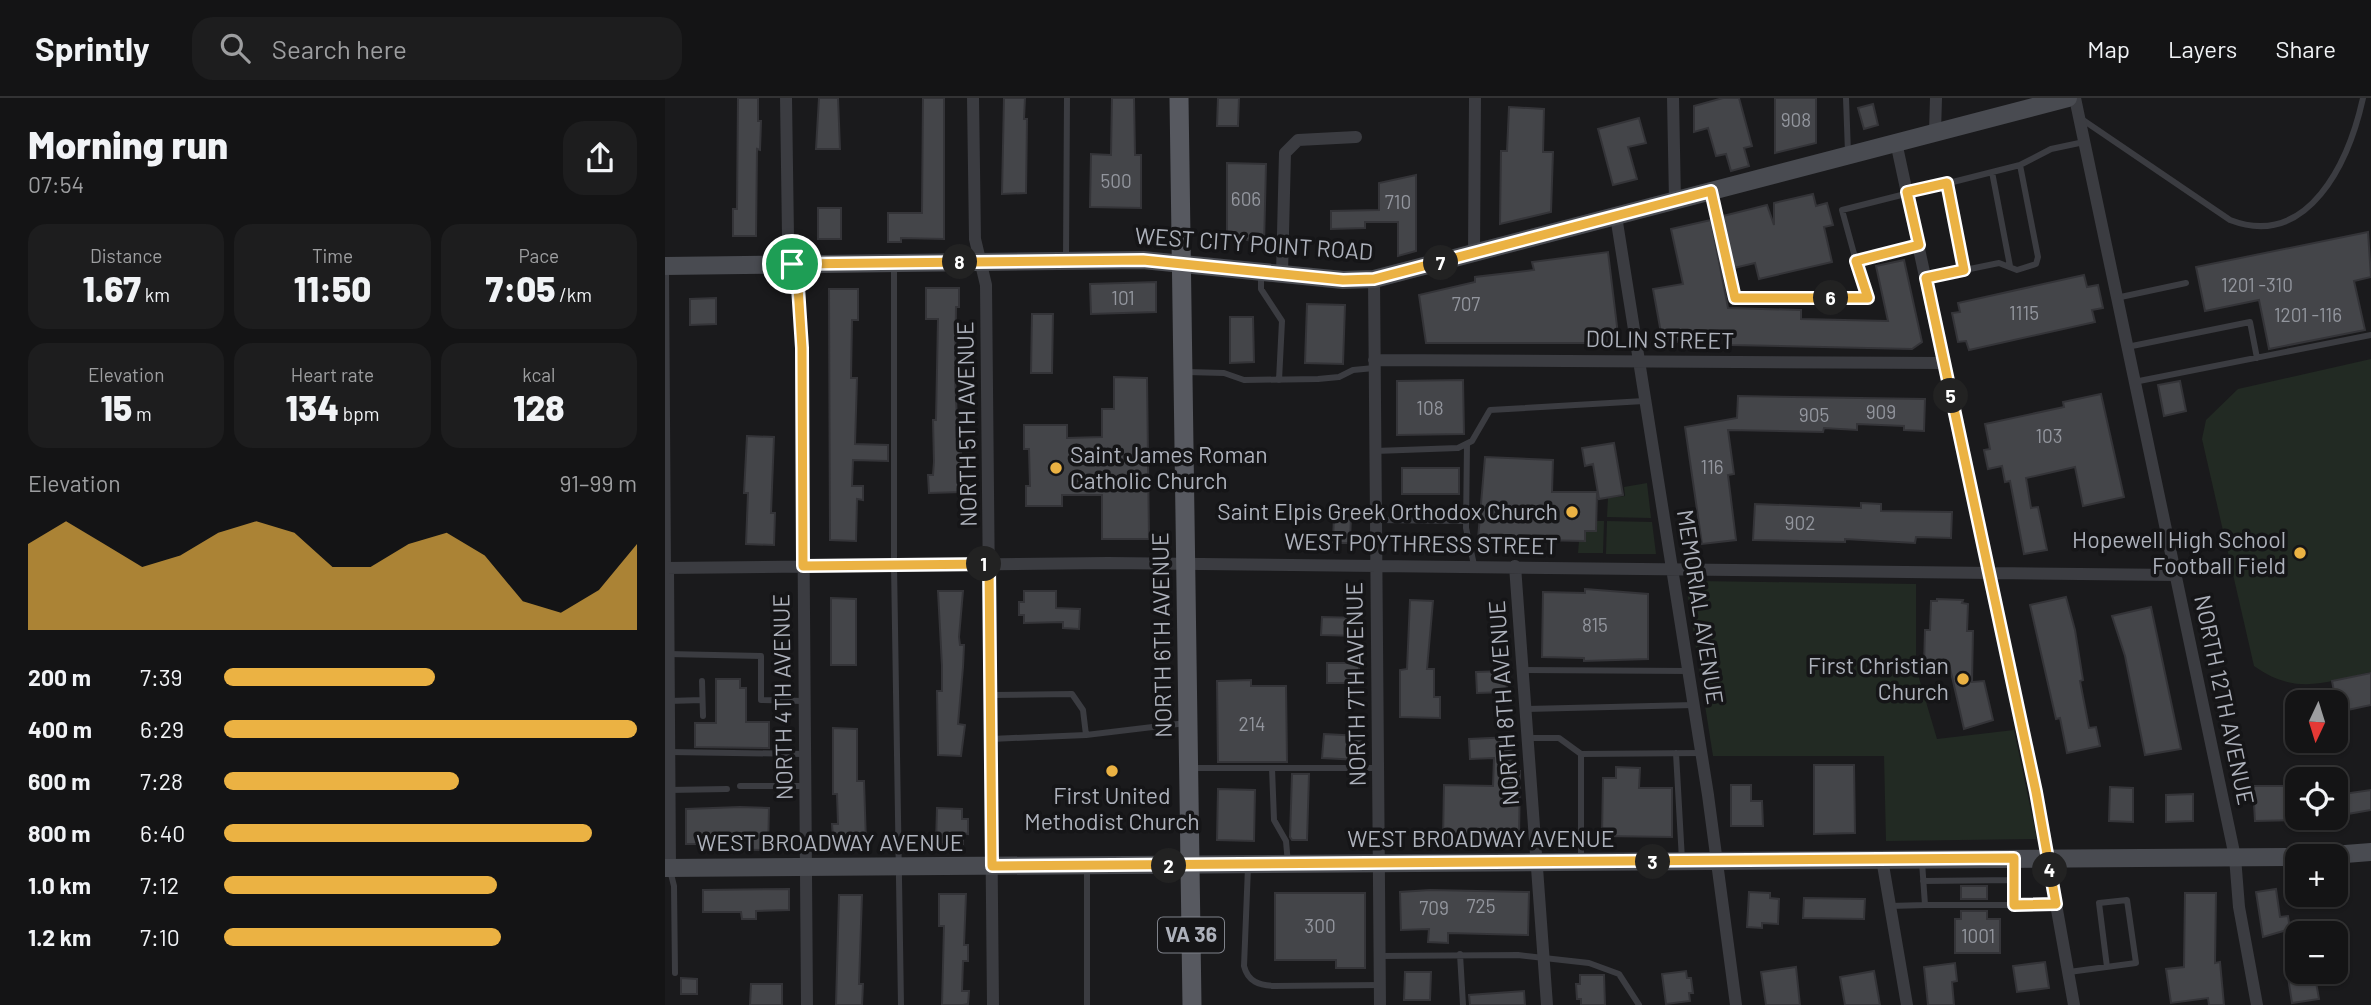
<!DOCTYPE html>
<meta charset="utf-8">
<style>
:root{--surface:#141415;--page:#1d1d1e;--text:#f1f3f6;--muted:#9d9ea0;--line:#333334;--accent:#ebb243}
body{margin:0;font-family:Barlow,sans-serif;background:var(--page);color:var(--text);height:100vh;display:flex;flex-direction:column;font-size:26px;white-space:nowrap}
*{box-sizing:border-box;margin:0}
p{font-size:23px;color:var(--muted)}
.icon{flex:none;width:38px;height:38px;fill:none;stroke:currentColor;stroke-width:2;stroke-linecap:round;stroke-linejoin:round}
.map{position:relative;flex:1;overflow:hidden}
.sheet{display:flex;flex-direction:column;background:var(--surface);width:665px}
.sheet>*{flex:none}
.needle{width:46px;rotate:184deg}
.fabs{position:absolute;left:1620px;top:592px;display:grid;gap:14px}
.fabs a{display:grid;place-items:center;width:63px;height:63px;border-radius:14px;background:var(--surface);box-shadow:0 2px 5px #0004,0 0 0 2px var(--line);font-size:35px}
.pin{position:absolute;display:grid;place-items:center;width:60px;height:60px;color:#fff;margin:-30px;border:4px solid #fff;border-radius:50%;box-shadow:0 2px 7px #0007}
.km{position:absolute;width:35px;height:35px;margin:-18px;border-radius:50%;background:#222;color:#fff;font-size:19px;line-height:35px;text-align:center}
.round{display:grid;place-items:center;flex:none;width:74px;height:74px;border-radius:21px;background:var(--page)}
.overview{display:flex;align-items:center;justify-content:space-between;height:119px;padding:0 28px}
h1{font-size:38px;font-weight:800;line-height:52px}
.stats{display:grid;grid-template-columns:repeat(3,1fr);gap:10px;height:119px;padding:7px 28px}
.stats div{display:grid;align-content:center;border-radius:18px;background:var(--page);text-align:center}
.stats b{font-size:35px;font-weight:800}
.stats small{font-size:19px;font-weight:400}
.stats p{font-size:19px}
.chart{height:196px;padding:14px 28px}
.chart p{display:flex;justify-content:space-between}
.chart svg{width:100%;height:126px;margin-top:7px;fill:var(--accent);opacity:.7}
ul{padding:0 28px;list-style:none;font-size:23px}
li{display:grid;grid-template-columns:112px 84px 1fr;align-items:center;height:52px}
li i{height:18px;border-radius:9px;background:var(--accent)}
header{display:flex;align-items:center;gap:42px;box-sizing:border-box;height:98px;padding:0 35px;background:var(--surface);border-bottom:2px solid var(--line)}
header strong{font-size:33px}
nav{display:flex;gap:38px;margin-inline-start:auto;font-size:24px}
.search{width:490px;height:63px;background:var(--page);display:flex;align-items:center;gap:18px;box-sizing:border-box;padding:0 24px;border-radius:21px;color:var(--muted);font-size:26px}
main{display:flex;flex:1;min-height:0}
.map>svg:first-child{display:block}
.green{fill:#222a23}
.building{fill:#444549;stroke:#343438;stroke-width:2}
.lines{fill:none;stroke-linecap:round;stroke-linejoin:round}
.lane{stroke:#3b3c41;stroke-width:6}
.street{stroke:#3b3c41;stroke-width:12}
.secondary{stroke:#494b51;stroke-width:18}
.primary{stroke:#575960;stroke-width:19}
.route-casing{stroke:#fff;stroke-width:14}
.route{stroke:#ebb243;stroke-width:9}
.poi-dot{fill:#ebb243;stroke:#151517;stroke-width:2.5}
.labels{text-anchor:middle;stroke-width:7;stroke-linejoin:round;paint-order:stroke}
.number-label{font-size:19px;fill:#93969e}
.shield{fill:#151517;stroke:#7f828a;stroke-width:2}
.shield-label{font-size:21px;font-weight:bold;fill:#adb1bb}
.street-label{font-size:23px;fill:#adb1bb;stroke:#151517}
.poi-label{font-size:23px;fill:#adb1bb;stroke:#151517;text-anchor:end}
</style>
<header>
<strong>Sprintly</strong>
<div class="search"><svg class="icon" aria-label="search" viewBox="0 0 24 24"><circle cx="10" cy="10" r="6"/><path d="M15 15l6 6"/></svg>Search here</div>
<nav><a>Map</a><a>Layers</a><a>Share</a></nav>
</header>
<main>
<section class="sheet">
<div class="overview"><div><h1>Morning run</h1><p>07:54</p></div><a class="round"><svg class="icon" aria-label="share" viewBox="0 0 24 24"><path d="M12 15V3M7 8l5-5 5 5M5 13v7h14v-7"/></svg></a></div>
<div class="stats">
<div><p>Distance</p><b>1.67<small> km</small></b></div>
<div><p>Time</p><b>11:50</b></div>
<div><p>Pace</p><b>7:05<small> /km</small></b></div>
</div>
<div class="stats">
<div><p>Elevation</p><b>15<small> m</small></b></div>
<div><p>Heart rate</p><b>134<small> bpm</small></b></div>
<div><p>kcal</p><b>128</b></div>
</div>
<div class="chart"><p><span>Elevation</span>91–99 m</p>
<svg viewBox="0 0 160 44" preserveAspectRatio="none"><path d="M0 44V14L10 6L20 14L30 22L40 18L50 10L60 6L70 10L80 22L90 22L100 14L110 10L120 18L130 34L140 38L150 30L160 14V44z"/></svg>
</div>
<ul>
<li><b>200 m</b>7:39<i style="width:51%"></i></li>
<li><b>400 m</b>6:29<i style="width:100%"></i></li>
<li><b>600 m</b>7:28<i style="width:57%"></i></li>
<li><b>800 m</b>6:40<i style="width:89%"></i></li>
<li><b>1.0 km</b>7:12<i style="width:66%"></i></li>
<li><b>1.2 km</b>7:10<i style="width:67%"></i></li>
</ul>
</section>
<div class="map">
<svg width="1706" height="907" viewBox="0 0 1706 907">
<rect width="100%" height="100%" fill="#1a1a1c"/>
<path class="green" d="M1706 261V574C1660 584 1631 598 1589 568L1537 341 1541 322 1573 291Z
M982 385 986 420 942 419 943 400 960 398 959 389Z
M931 423H939L938 455H913L914 443H919L920 433H931Z
M942 423 987 424 991 456H941Z
M1032 483 1251 486V570L1272 641 1349 632 1372 741 1221 743 1219 658H1048L1021 487Z"/>
<path class="building" d="M73 0H93V23H96L95 52 92 51 91 138H68V111H72Z
M154 0H173L175 51H151Z
M258 0H279V141L236 140V144H223V115H257Z
M339 0H360L359 21H362L361 95 337 96Z
M447 0H469L470 57H476V110L425 109 426 56 446 57Z
M553 0H574L573 28H552Z
M1058 0H1074L1087 48 1079 50 1084 68 1066 73 1061 56 1051 58 1043 30 1029 34V8Z
M1110 0H1151V45L1110 55Z
M1208 6 1213 27 1199 31 1193 10Z
M844 9 879 11 878 54H888L886 114 835 126 836 53H842Z
M974 20 981 45 963 49 972 81 948 87 933 31Z
M562 65 601 66 599 147 562 136Z
M751 77V153L733 158V124H700V130L666 131V113L714 112V85Z
M1148 96 1151 108 1162 105 1168 127 1159 129 1167 164 1094 181 1090 165 1069 170 1058 118 1102 107 1109 127V105Z
M153 110H176V141H153Z
M1046 122 1063 210 1136 212V221L1223 223 1211 168 1239 162 1257 244 1247 251 1066 247V235L998 246 988 191 1018 186 1006 131Z
M1703 134 1706 179 1689 183 1700 232 1604 251 1594 202 1540 213 1531 169Z
M943 154 954 245H761L754 197 810 184V179L869 172 867 164Z
M1419 177 1422 189 1433 187 1438 210 1427 212 1430 224 1304 252 1301 243 1293 244 1287 215 1295 214 1293 205Z
M491 184V214L426 216 425 186Z
M261 190H294V209H291L290 279 292 321H295L297 394 264 395 263 377H268L269 364 268 322H271L273 221H261Z
M164 191H193V222H187L186 280H192L190 346 223 347V363L188 362 187 388H198V402L192 401 191 443 165 442Z
M51 200V226L25 227V201Z
M642 206 680 207 678 266 640 265Z
M367 216H388L387 275H366Z
M565 219H588L589 264 565 265Z
M449 279 482 280 484 441H437V397H397V408H361V388H365L364 351H359V327H402V340L437 339V311H449Z
M798 282 799 336 732 337V283Z
M1515 283 1521 313 1499 318 1493 287Z
M1436 296 1459 399 1418 408 1410 369 1361 380 1366 410 1373 409 1382 452 1359 456 1345 383 1340 384 1337 368 1323 371 1319 352 1325 351 1320 326 1399 309 1398 304Z
M1073 298 1260 301 1259 333 1239 332V328L1192 326V332L1159 330 1158 334 1063 332 1069 376 1063 377 1071 442 1037 446 1020 329 1072 320Z
M82 338 109 339 106 415H110L109 447 81 446 83 395H79Z
M949 345 958 397 934 401 928 366 920 368 917 350Z
M820 359 888 362 887 394H932L931 433H920V443L813 441Z
M737 370H794V396H737Z
M1196 405 1216 406V413L1287 414 1286 440 1251 439 1250 445 1180 441V444L1088 442 1090 406 1196 410Z
M669 416 686 417 685 445H668Z
M920 491 983 496V561L919 563V560L877 559 878 494 920 495Z
M273 493H298L294 539 295 547H299L298 569 293 626 300 627 296 658 273 657 272 593H277V568Z
M359 493H391V510L415 511 414 531 398 530V524L359 525V517H354V504H359Z
M1401 499 1410 532 1418 582 1415 583 1424 630 1431 629 1435 648 1402 655 1395 620 1391 621 1365 507Z
M166 500 191 501V567H166Z
M1272 501 1298 502 1297 505 1303 506 1302 533H1308L1307 584 1319 583 1328 622 1299 631 1285 570 1259 569 1260 532H1265L1266 503H1272Z
M745 502 768 503 762 571H769V599H775V620L735 619V572L742 571Z
M1486 509 1516 651 1480 657 1460 558 1447 518Z
M657 519 695 520V538L656 537Z
M662 565H694V585H662Z
M841 573 842 594 812 595 811 574Z
M1706 575V607L1673 614 1667 583Z
M51 581H75V590H81V624H104V650L30 649V625H51Z
M586 582V588H621L622 664H553L552 583Z
M168 630 192 631V683H199L201 745 174 746V740H168L167 726H173L172 696H168Z
M659 636 696 638 694 662 657 660Z
M846 639 847 673H855L854 741 778 742 779 687 828 688 829 660 805 661 804 641Z
M1149 667H1189L1190 735 1149 736Z
M951 669 975 670 974 690H1007V739L937 738 938 680H951Z
M627 676H644L642 742H627L625 739Z
M1066 687H1086V703H1097L1098 728H1066Z
M1588 688H1633V722L1590 723Z
M1445 689 1468 690V724L1444 723Z
M553 691 590 692 589 743 552 742Z
M1706 692V712L1671 718V697Z
M1528 696V723L1501 724V697Z
M75 709 104 710 103 752 34 751V746H21V711Z
M272 710 297 711V721H303V736L298 735V746H271Z
M1296 788H1322V801H1296Z
M124 791V812L91 813V821H77L76 814H38V792Z
M1611 791 1615 819 1623 818 1625 831 1598 839 1591 794Z
M765 792 864 794 863 837 783 835V845L763 844 764 831 736 832 735 794Z
M1084 794 1105 795V800L1114 801 1113 826 1097 825V830L1082 829Z
M610 795H700V870H671V862H610Z
M1520 795H1551L1550 865 1555 864 1559 907H1544L1543 900 1506 905 1501 871 1519 869Z
M274 796H301L299 847H303V863H298L297 893H304L303 906 298 907H277L279 828H274Z
M174 797H197L194 886H198L197 907H171Z
M1139 800 1200 801 1199 821 1138 820Z
M1296 813H1322V821H1335V855H1290V821H1296Z
M1380 864 1384 890 1352 894 1348 868Z
M1290 865 1292 883 1287 884 1289 907H1263L1259 869Z
M1131 869 1135 907H1101L1096 874Z
M1021 873 1022 880H1026L1028 895H1024L1025 903 1001 906 997 876Z
M1209 873 1215 907H1180L1175 879Z
M1622 873H1649L1654 901 1627 905Z
M740 874H766L765 902H739Z
M915 877H939L940 907H916V901H912L911 886H915Z
M16 880 32 881V896H16Z
M86 886H117V907H85Z
M859 893 860 907H805L804 897Z"/>
<g class="lines">
<path class="lane" d="M1181 0 1183 55
M1415 20 1565 122C1644 152 1684 63 1698 0
M1327 74 1345 168
M1282 85 1299 172
M1046 96 1070 200H1203L1191 163
M1253 147 1191 163 1177 112 1355 67 1386 51 1419 44
M401 160 402 0
M229 167V467L236 907
M1 171 3 470
M596 174V191L617 223 614 282
M1261 180 1334 165 1352 172 1371 166 1373 159 1355 67
M1451 200 1521 185
M1462 249 1585 224 1592 260
M522 274 559 275 579 282 653 281 674 279 688 272 709 270
M1469 284 1706 237
M802 346 801 430 809 467
M710 353 793 350 807 343 825 312 979 303
M710 422 801 423
M3 556 96 558V602L139 603
M858 572 1024 573
M37 583 38 618
M326 597 407 596 418 612 421 637
M4 603 37 602
M861 611 1029 607
M863 640H894L916 656 1036 655
M326 641 421 637 521 625
M5 654 139 656
M1011 655 1017 762
M916 656V762
M525 670H712
M607 670 609 722 621 743 623 766
M75 688H140
M4 692 62 691
M1349 764 1348 807 1391 805
M583 769 579 868C583 884 594 887 609 888L715 887
M5 772 9 788 10 875
M1258 783 1349 782
M1260 807H1348
M1225 808 1260 807 1257 764
M795 856 798 907
M715 858 853 857 924 865 954 876 974 907
M1404 874 1471 865 1462 802 1434 805 1442 869
M422 907V769"/>
<path class="street" d="M121 0 123 138 133 189 137 250 142 907
M308 0 310 141 321 187 328 907
M1008 0 1010 103
M1410 0 1570 759 1574 809 1592 907
M1270 34 1271 0
M1231 44 1371 694 1409 907
M951 118 1043 697 1071 907
M809 156 810 0
M617 176 620 55 633 42 691 39
M709 181 715 907
M709 262 1279 265
M850 468 882 907
M0 470 443 465 1511 477
M3 470 5 770
M1217 761 1242 907"/>
<path class="secondary" d="M0 168 478 162 678 182 709 181 1403 0
M1655 758 1706 754
M0 770 1633 759"/>
<path class="primary" d="M514 0 527 907"/>
</g>
<g class="lines">
<g class="route-casing">
<path id="route" d="M1282 85 1299 172 1261 180 1371 694 1391 806 1349 807V760L327 768 324 466 138 468 137 250 133 189 127 166 478 162 678 182 709 181 1046 93 1070 200H1203L1191 163 1254 147 1242 94Z"/>
</g>
<use href="#route" class="route"/>
</g>
<g class="poi-dot">
<circle cx="391" cy="370" r="7"/>
<circle cx="907" cy="414" r="7"/>
<circle cx="1635" cy="455" r="7"/>
<circle cx="1298" cy="581" r="7"/>
<circle cx="447" cy="673" r="7"/>
</g>
<g class="labels">
<g class="number-label">
<text x="1131" y="29">908</text>
<text x="451" y="90">500</text>
<text x="581" y="108">606</text>
<text x="733" y="111">710</text>
<text x="1592" y="194">1201 -310</text>
<text x="458" y="207">101</text>
<text x="801" y="213">707</text>
<text x="1359" y="222">1115</text>
<text x="1643" y="224">1201 -116</text>
<text x="765" y="317">108</text>
<text x="1216" y="321">909</text>
<text x="1149" y="324">905</text>
<text x="1384" y="345">103</text>
<text x="1047" y="376">116</text>
<text x="1135" y="432">902</text>
<text x="930" y="534">815</text>
<text x="587" y="633">214</text>
<text x="816" y="815">725</text>
<text x="769" y="817">709</text>
<text x="655" y="835">300</text>
<text x="1313" y="845">1001</text>
</g>
<rect class="shield" x="493" y="819.5" width="66" height="35" rx="5"/>
<g class="shield-label">
<text x="526" y="844">VA 36</text>
</g>
<g class="street-label">
<text transform="translate(589 146) rotate(4)" y="8">WEST CITY POINT ROAD</text>
<text transform="translate(995 242) rotate(1)" y="8">DOLIN STREET</text>
<text transform="translate(302 326) rotate(-91)" y="8">NORTH 5TH AVENUE</text>
<text transform="translate(756 446) rotate(1)" y="8">WEST POYTHRESS STREET</text>
<text transform="translate(1035 509) rotate(81)" y="8">MEMORIAL AVENUE</text>
<text transform="translate(497 537) rotate(-91)" y="8">NORTH 6TH AVENUE</text>
<text transform="translate(691 586) rotate(-91)" y="8">NORTH 7TH AVENUE</text>
<text transform="translate(118 599) rotate(-91)" y="8">NORTH 4TH AVENUE</text>
<text transform="translate(1559 602) rotate(78)" y="8">NORTH 12TH AVENUE</text>
<text transform="translate(839 605) rotate(-94)" y="8">NORTH 8TH AVENUE</text>
<text x="816" y="749">WEST BROADWAY AVENUE</text>
<text x="165" y="753">WEST BROADWAY AVENUE</text>
</g>
<g class="poi-label">
<text x="405" y="365" text-anchor="start">Saint James Roman<tspan x="405" dy="26">Catholic Church</tspan></text>
<text x="893" y="422">Saint Elpis Greek Orthodox Church</text>
<text x="1621" y="450">Hopewell High School<tspan x="1621" dy="26">Football Field</tspan></text>
<text x="1284" y="576">First Christian<tspan x="1284" dy="26">Church</tspan></text>
<text x="447" y="706" text-anchor="middle">First United<tspan x="447" dy="26">Methodist Church</tspan></text>
</g>
</g>
</svg>
<div class="fabs">
<a><svg class="needle" viewBox="-14 -14 28 28"><path d="M0-13l5 13h-10z" fill="#e53935"/><path d="M0 13l5-13h-10z" fill="#9d9ea0"/></svg></a>
<a><svg class="icon" aria-label="locate" viewBox="0 0 24 24"><circle cx="12" cy="12" r="6"/><path d="M12 2v4M12 18v4M2 12h4M18 12h4"/></svg></a>
<a>+</a>
<a>−</a>
</div>
<div class="pin" style="left:127px;top:166px;background:#1e9e55"><svg class="icon" aria-label="arrive" viewBox="0 0 24 24"><path d="M6 21V4h12l-3 4 3 4H6"/></svg></div>
<b class="km" style="left:319px;top:466px">1</b>
<b class="km" style="left:504px;top:768px">2</b>
<b class="km" style="left:988px;top:764px">3</b>
<b class="km" style="left:1385px;top:772px">4</b>
<b class="km" style="left:1286px;top:298px">5</b>
<b class="km" style="left:1166px;top:200px">6</b>
<b class="km" style="left:776px;top:165px">7</b>
<b class="km" style="left:295px;top:164px">8</b>
</div>
</main>
